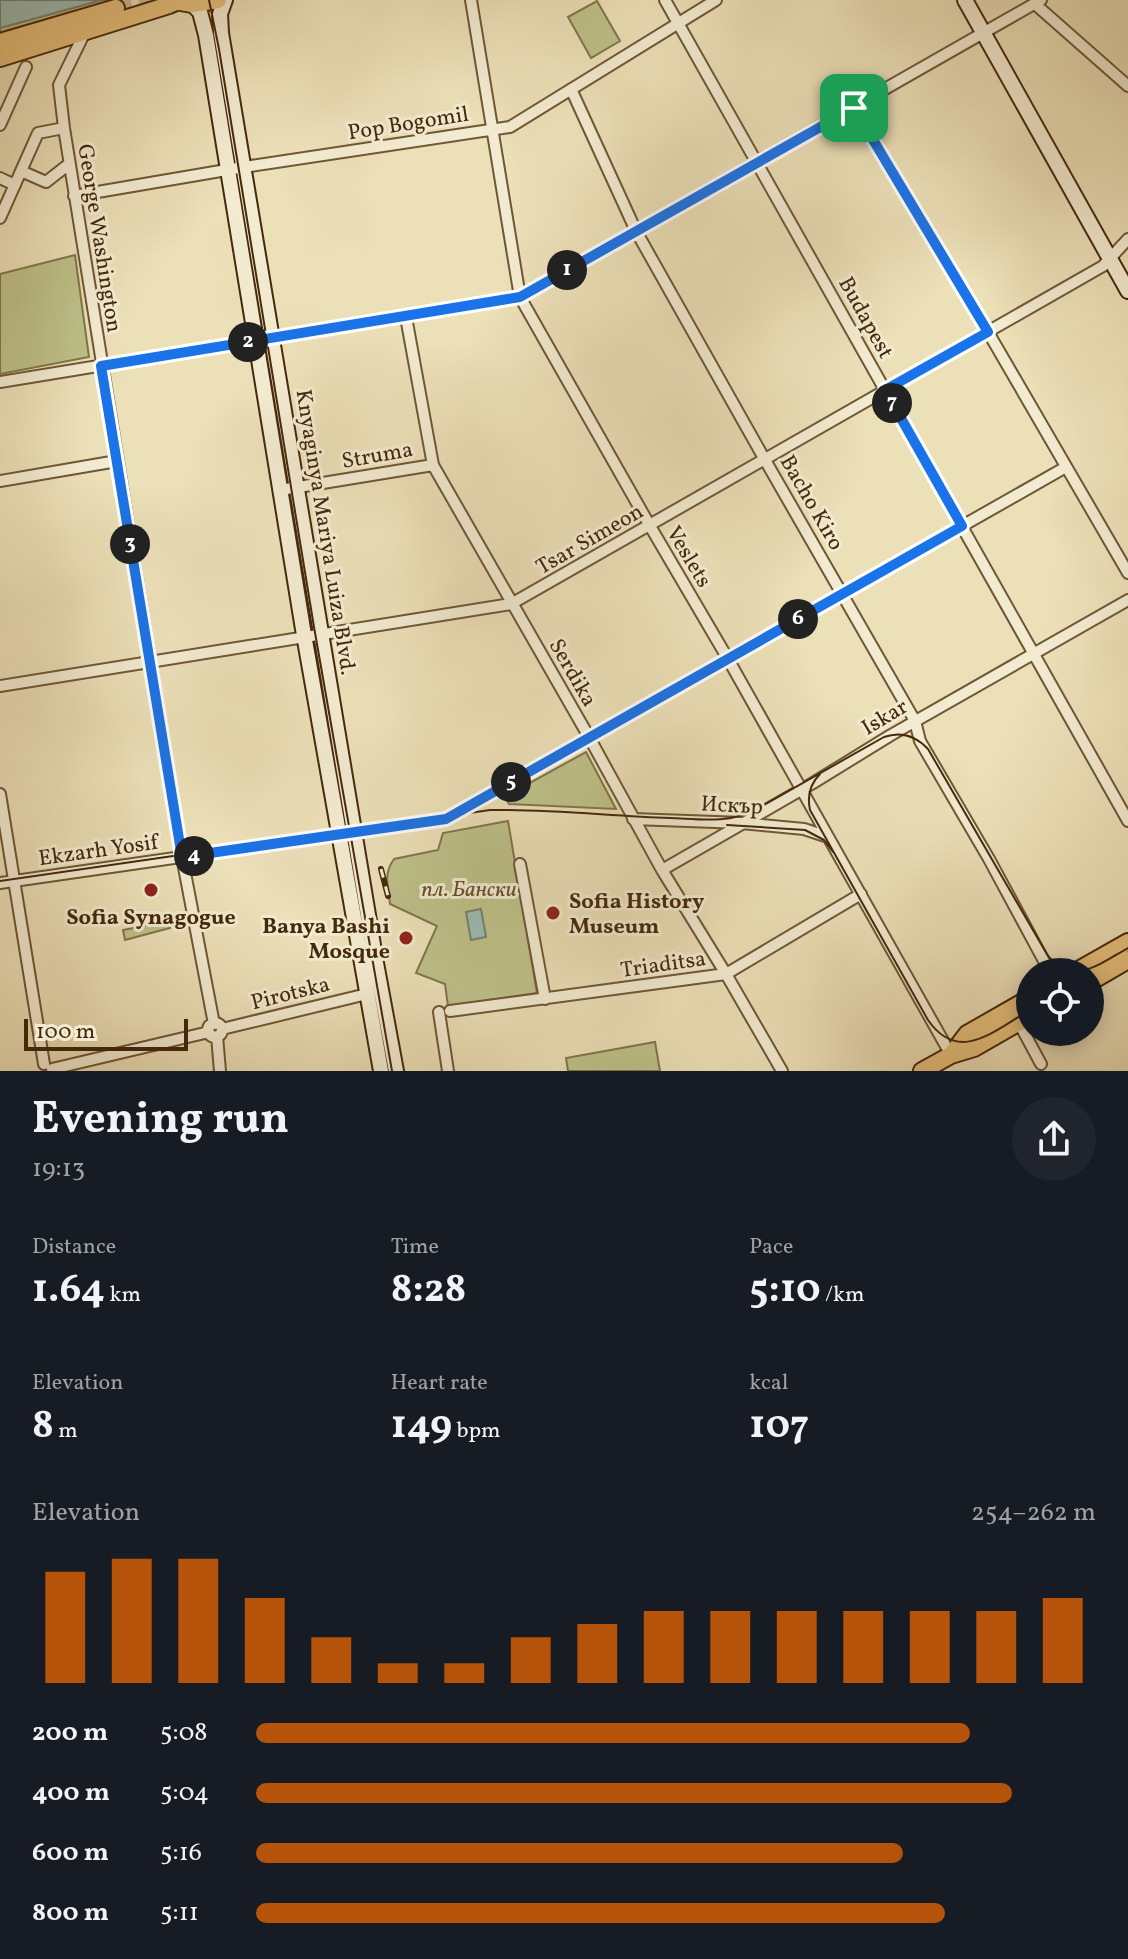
<!DOCTYPE html>
<meta charset="utf-8">
<style>
:root{--surface:#171b24;--page:#20242c;--text:#f1f3f6;--muted:#9ea1a6;--accent:#b45309}
body{margin:0;font-family:Vollkorn,serif;background:var(--page);color:var(--text);height:100vh;display:flex;flex-direction:column;font-size:30px;white-space:nowrap}
*{box-sizing:border-box;margin:0}
p{font-size:26px;color:var(--muted)}
.icon{flex:none;width:44px;height:44px;fill:none;stroke:currentColor;stroke-width:2;stroke-linecap:round;stroke-linejoin:round}
.map{position:relative;height:1071px;overflow:hidden}
.drawer{display:flex;flex-direction:column;background:var(--surface);flex:1}
.drawer>*{flex:none}
.tools{position:absolute;left:1016px;top:958px;display:grid;gap:16px}
.tools a{display:grid;place-items:center;width:88px;height:88px;border-radius:50%;background:var(--surface);box-shadow:0 4px 20px #0003;font-size:40px}
.scale{position:absolute;left:24px;bottom:20px;width:164px;box-sizing:border-box;padding-left:8px;border:4px solid #45290b;border-top:0;font-size:22px;line-height:28px;white-space:nowrap;color:#45290b;-webkit-text-stroke:6px #f3ebd1;paint-order:stroke}
.pin{position:absolute;display:grid;place-items:center;width:68px;height:68px;color:#fff;margin:-34px;border-radius:16px;box-shadow:0 4px 12px #0006}
.km{position:absolute;width:40px;height:40px;margin:-20px;border-radius:50%;background:#222;color:#fff;font-size:22px;line-height:40px;text-align:center}
.round{display:grid;place-items:center;flex:none;width:84px;height:84px;border-radius:42px;background:var(--page)}
.overview{display:flex;align-items:center;justify-content:space-between;height:136px;padding:0 32px}
h1{font-size:44px;font-weight:700;line-height:60px}
.stats{display:grid;grid-template-columns:repeat(3,1fr);gap:12px;height:136px;padding:8px 32px}
.stats div{display:grid;align-content:center}
.stats b{font-size:40px;font-weight:700}
.stats small{font-size:22px;font-weight:400}
.stats p{font-size:22px}
.chart{height:224px;padding:16px 32px}
.chart p{display:flex;justify-content:space-between}
.chart svg{width:100%;height:144px;margin-top:8px;stroke:var(--accent);stroke-width:6}
ul{padding:0 32px;list-style:none;font-size:26px}
li{display:grid;grid-template-columns:128px 96px 1fr;align-items:center;height:60px}
li i{height:20px;border-radius:10px;background:var(--accent)}
.map>svg:first-child{display:block}
.green{fill:#bec18a;stroke:#82754a;stroke-width:2}
.water{fill:#9abcb5;stroke:#788171;stroke-width:2}
.lines{fill:none;stroke-linecap:round;stroke-linejoin:round}
.primary-tunnel{stroke:#cbbb95;stroke-width:16;stroke-dasharray:16 8;stroke-linecap:butt}
.street-casing{stroke:#6f5736;stroke-width:14}
.secondary-casing{stroke:#45290b;stroke-width:18}
.primary-casing{stroke:#45290b;stroke-width:20}
.street{stroke:#f3ebd1;stroke-width:10}
.secondary{stroke:#f3ebd1;stroke-width:14}
.primary{stroke:#e6c07c;stroke-width:16}
.tram{stroke:#45290b;stroke-width:2}
.rail-casing{stroke:#45290b;stroke-width:6}
.rail{stroke:#f3ebd1;stroke-width:3;stroke-dasharray:9;stroke-linecap:butt}
.route-casing{stroke:#fff;stroke-width:16}
.route{stroke:#1a73e8;stroke-width:10}
.poi-dot{fill:#8f2418;stroke:#f3ebd1;stroke-width:3}
.labels{text-anchor:middle;stroke-width:6;stroke-linejoin:round;paint-order:stroke}
.street-label{font-size:22px;fill:#45290b;stroke:#f3ebd1}
.park-label{font-size:22px;font-style:italic;fill:#634f2b;stroke:#f3ebd1}
.poi-label{font-size:22px;font-weight:bold;fill:#45290b;stroke:#f3ebd1;text-anchor:start}
</style>
<div class="map">
<svg width="1128" height="1071" viewBox="0 0 1128 1071">
<rect width="100%" height="100%" fill="#ece0b8"/>
<filter id="stains"><feTurbulence type="fractalNoise" baseFrequency=".0025" numOctaves="4"/><feColorMatrix values="0 0 0 0 .2 0 0 0 0 .09 0 0 0 0 .02 0 0 0 .5 -.17"/></filter>
<radialGradient id="worn" r=".72"><stop offset=".6" stop-color="#630" stop-opacity="0"/><stop offset="1" stop-color="#630" stop-opacity=".3"/></radialGradient>
<path class="green" d="M102 0H113L114 2 0 35V28Z
M597 1 620 41 591 58 568 17Z
M75 255 89 357 0 374V274Z
M586 752 616 809 509 804 506 799 508 795Z
M508 821 537 993 448 1006 445 984 416 973 437 926 390 904C388 887 383 874 394 859L438 850 443 833Z
M169 921 170 928 125 940 123 930Z
M655 1042 660 1071H568L566 1058Z"/>
<path class="water" d="M0 0H102L0 28Z
M481 909 486 937 471 940 466 912Z"/>
<g class="lines">
<path class="primary-tunnel" d="M116 8 149 0"/>
<g class="street-casing">
<path id="street" d="M471 0 520 297 650 526 728 659 951 1055
M665 0 1128 821
M1035 4 1128 86
M85 32 59 85 64 128 182 857 214 1024
M571 89 636 231 765 460 915 721 920 741 989 859 1050 972
M854 108 988 332 1128 573
M0 125 26 67
M21 171 46 182 69 164
M0 178 15 185
M74 196 244 167 510 127 716 0
M0 218 38 133 64 128
M406 317 433 465 589 737 662 870 726 974 782 1071
M0 382 520 297 1041 0
M0 481 117 461
M280 490 433 465
M0 686 511 604 1103 266 1128 239
M0 794 44 1064
M633 819 742 823 804 829 828 837
M520 864 545 999
M662 870 813 783 891 735 1128 600
M0 883 446 819 1066 467
M450 1011 726 974 861 894
M439 1012 448 1071
M1019 1023 1041 1064
M208 1030a7 7 0 1 1 14 0a7 7 0 1 1-14 0Z
M222 1029 367 994
M217 1036 220 1071
M52 1069 209 1032"/>
</g>
<g class="secondary-casing">
<path id="secondary" d="M225 0 220 14 221 33 376 963 396 1071
M965 0 1128 291
M192 4 200 12 206 35 303 629 381 1071"/>
</g>
<g class="primary-casing">
<path id="primary" d="M169 0 192 4 218 0
M0 42 116 8
M0 58 169 5 176 2
M1075 972 1128 942
M1090 982 1128 960
M951 1055 967 1034 1030 998
M922 1071 951 1055 974 1048 1030 1016"/>
</g>
<use href="#street" class="street"/>
<use href="#secondary" class="secondary"/>
<use href="#primary" class="primary"/>
<path class="tram" d="M209 0 219 49 314 627 392 1071
M820 774C810 784 807 796 810 810L928 1020C959 1065 995 1030 1030 1010
M727 825 805 830 824 840 833 852
M0 881 490 810C550 809 610 816 670 818 699 819 727 824 755 810L884 737C901 731 915 735 928 749L1048 956C1073 987 1101 963 1128 948"/>
<g class="rail-casing">
<path id="rail" d="M381 869 388 896"/>
</g>
<use href="#rail" class="rail"/>
</g>
<g class="lines">
<g class="route-casing">
<path id="route" d="M854 108 988 332 885 390 962 526 446 819 182 857 101 366 520 297Z"/>
</g>
<use href="#route" class="route"/>
</g>
<g class="poi-dot">
<circle cx="151" cy="890" r="8"/>
<circle cx="553" cy="913" r="8"/>
<circle cx="406" cy="938" r="8"/>
</g>
<g class="labels">
<g class="street-label">
<text transform="translate(408 122) rotate(-9)" y="8">Pop Bogomil</text>
<text transform="translate(101 238) rotate(81)" y="8">George Washington</text>
<text transform="translate(867 317) rotate(61)" y="8">Budapest</text>
<text transform="translate(377 454) rotate(-10)" y="8">Struma</text>
<text transform="translate(813 502) rotate(60)" y="8">Bacho Kiro</text>
<text transform="translate(327 532) rotate(81)" y="8">Knyaginya Mariya Luiza Blvd.</text>
<text transform="translate(589 538) rotate(-30)" y="8">Tsar Simeon</text>
<text transform="translate(690 556) rotate(59)" y="8">Veslets</text>
<text transform="translate(574 672) rotate(60)" y="8">Serdika</text>
<text transform="translate(884 716) rotate(-31)" y="8">Iskar</text>
<text transform="translate(732 804) rotate(3)" y="8">Искър</text>
<text transform="translate(98 849) rotate(-8)" y="8">Ekzarh Yosif</text>
<text transform="translate(663 963) rotate(-8)" y="8">Triaditsa</text>
<text transform="translate(290 992) rotate(-14)" y="8">Pirotska</text>
</g>
<g class="park-label">
<text x="469" y="896">пл. Бански</text>
</g>
<g class="poi-label">
<text x="569" y="908">Sofia History<tspan x="569" dy="25">Museum</tspan></text>
<text x="151" y="924" text-anchor="middle">Sofia Synagogue</text>
<text x="390" y="933" text-anchor="end">Banya Bashi<tspan x="390" dy="25">Mosque</tspan></text>
</g>
</g>
<rect width="100%" height="100%" filter="url(#stains)"/>
<rect width="100%" height="100%" fill="url(#worn)"/>
</svg>
<div class="tools">
<a><svg class="icon" aria-label="locate" viewBox="0 0 24 24"><circle cx="12" cy="12" r="6"/><path d="M12 2v4M12 18v4M2 12h4M18 12h4"/></svg></a>
</div>
<div class="scale">100 m</div>
<div class="pin" style="left:854px;top:108px;background:#1e9e55"><svg class="icon" aria-label="arrive" viewBox="0 0 24 24"><path d="M6 21V4h12l-3 4 3 4H6"/></svg></div>
<b class="km" style="left:567px;top:270px">1</b>
<b class="km" style="left:248px;top:342px">2</b>
<b class="km" style="left:130px;top:544px">3</b>
<b class="km" style="left:194px;top:856px">4</b>
<b class="km" style="left:511px;top:782px">5</b>
<b class="km" style="left:798px;top:619px">6</b>
<b class="km" style="left:892px;top:403px">7</b>
</div>
<section class="drawer">
<div class="overview"><div><h1>Evening run</h1><p>19:13</p></div><a class="round"><svg class="icon" aria-label="share" viewBox="0 0 24 24"><path d="M12 15V3M7 8l5-5 5 5M5 13v7h14v-7"/></svg></a></div>
<div class="stats">
<div><p>Distance</p><b>1.64<small> km</small></b></div>
<div><p>Time</p><b>8:28</b></div>
<div><p>Pace</p><b>5:10<small> /km</small></b></div>
</div>
<div class="stats">
<div><p>Elevation</p><b>8<small> m</small></b></div>
<div><p>Heart rate</p><b>149<small> bpm</small></b></div>
<div><p>kcal</p><b>107</b></div>
</div>
<div class="chart"><p><span>Elevation</span>254–262 m</p>
<svg viewBox="0 0 160 44" preserveAspectRatio="none"><path d="M5 44V10M15 44V6M25 44V6M35 44V18M45 44V30M55 44V38M65 44V38M75 44V30M85 44V26M95 44V22M105 44V22M115 44V22M125 44V22M135 44V22M145 44V22M155 44V18"/></svg>
</div>
<ul>
<li><b>200 m</b>5:08<i style="width:85%"></i></li>
<li><b>400 m</b>5:04<i style="width:90%"></i></li>
<li><b>600 m</b>5:16<i style="width:77%"></i></li>
<li><b>800 m</b>5:11<i style="width:82%"></i></li>
</ul>
</section>
